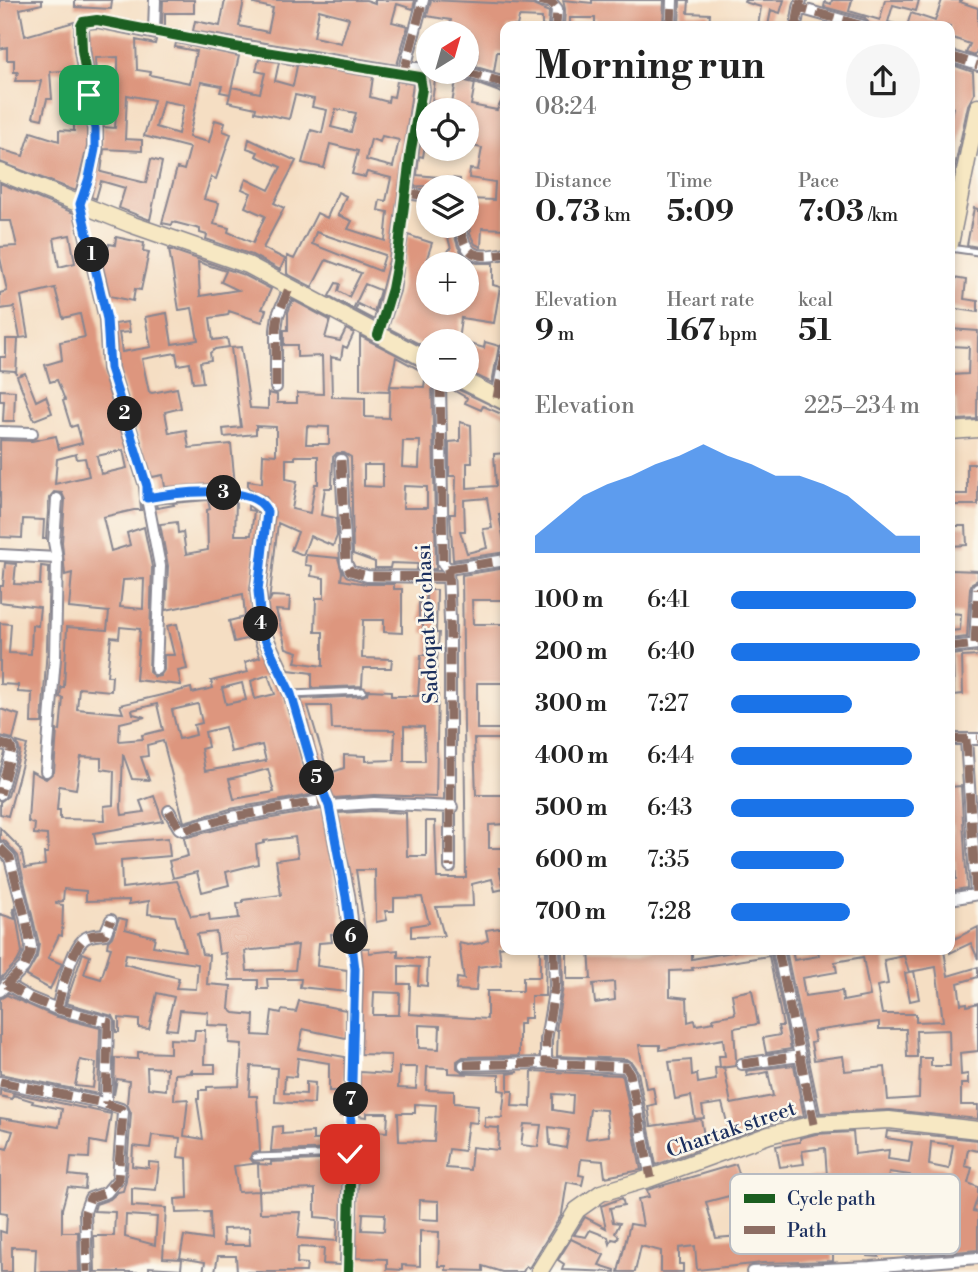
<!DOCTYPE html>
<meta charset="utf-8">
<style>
:root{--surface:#fff;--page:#f6f6f6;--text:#222;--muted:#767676;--accent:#1a73e8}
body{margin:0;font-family:"Libre Bodoni",serif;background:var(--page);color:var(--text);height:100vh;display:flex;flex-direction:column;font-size:26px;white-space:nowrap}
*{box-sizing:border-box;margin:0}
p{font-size:23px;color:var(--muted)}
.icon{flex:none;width:38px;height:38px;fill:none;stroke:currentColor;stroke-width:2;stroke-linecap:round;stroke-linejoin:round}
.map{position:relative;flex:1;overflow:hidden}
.panel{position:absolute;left:500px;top:21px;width:455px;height:934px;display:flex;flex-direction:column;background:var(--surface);border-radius:14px;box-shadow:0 4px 10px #0003}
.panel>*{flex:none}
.needle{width:46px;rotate:37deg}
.fabs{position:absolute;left:416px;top:21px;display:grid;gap:14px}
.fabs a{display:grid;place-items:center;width:63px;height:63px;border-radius:50%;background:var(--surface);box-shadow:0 4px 10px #0003;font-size:35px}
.pin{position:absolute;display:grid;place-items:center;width:60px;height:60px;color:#fff;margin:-30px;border-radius:14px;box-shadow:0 4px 10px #0006}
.km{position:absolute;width:35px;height:35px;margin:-18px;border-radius:50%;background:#222;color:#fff;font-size:19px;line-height:35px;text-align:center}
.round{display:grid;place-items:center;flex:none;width:74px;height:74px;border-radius:37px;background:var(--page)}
.overview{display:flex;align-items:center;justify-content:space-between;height:119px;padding:0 35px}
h1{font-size:38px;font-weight:700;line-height:52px}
.metrics{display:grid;grid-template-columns:repeat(3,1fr);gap:10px;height:119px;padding:7px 35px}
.metrics div{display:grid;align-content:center}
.metrics b{font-size:30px;font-weight:700}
.metrics small{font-size:19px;font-weight:400}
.metrics p{font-size:19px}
.chart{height:196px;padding:14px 35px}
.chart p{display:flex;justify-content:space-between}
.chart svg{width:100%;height:126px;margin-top:7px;fill:var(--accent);opacity:.7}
ul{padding:0 35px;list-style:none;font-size:23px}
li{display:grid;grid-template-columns:112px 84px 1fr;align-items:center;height:52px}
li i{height:18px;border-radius:9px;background:var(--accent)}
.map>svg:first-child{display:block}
.building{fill:#dd967e;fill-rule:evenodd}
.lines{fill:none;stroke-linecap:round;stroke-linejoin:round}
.lane-casing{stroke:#888690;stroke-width:9}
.street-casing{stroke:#888690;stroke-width:14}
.secondary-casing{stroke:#888690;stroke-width:19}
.lane{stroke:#fff;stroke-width:5}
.street{stroke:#fff;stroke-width:10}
.secondary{stroke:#f7e8c3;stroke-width:16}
.quiet{stroke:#8d6e63;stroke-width:9;stroke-dasharray:18 9;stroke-linecap:butt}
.cycleway-casing{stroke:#fbf7ec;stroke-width:15}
.cycleway{stroke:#1b5e20;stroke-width:10}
.route-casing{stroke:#fff;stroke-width:14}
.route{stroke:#1a73e8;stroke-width:9}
.labels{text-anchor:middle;stroke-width:5;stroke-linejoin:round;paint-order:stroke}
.street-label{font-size:21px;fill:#1b2f5e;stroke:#fbf7ec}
.key{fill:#fbf7ec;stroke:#b8bbc1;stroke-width:2}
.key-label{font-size:19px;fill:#1b2f5e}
</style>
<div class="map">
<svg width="978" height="1272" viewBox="0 0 978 1272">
<rect width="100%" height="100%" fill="#fbf7ec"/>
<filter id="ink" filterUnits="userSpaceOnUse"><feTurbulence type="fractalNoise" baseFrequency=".0143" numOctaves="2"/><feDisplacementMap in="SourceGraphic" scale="14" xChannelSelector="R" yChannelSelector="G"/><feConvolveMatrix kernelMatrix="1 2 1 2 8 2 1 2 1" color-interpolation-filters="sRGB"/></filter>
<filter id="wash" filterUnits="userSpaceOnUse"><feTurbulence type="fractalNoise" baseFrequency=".00686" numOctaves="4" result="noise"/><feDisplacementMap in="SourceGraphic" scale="28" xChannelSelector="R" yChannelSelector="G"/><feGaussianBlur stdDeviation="1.57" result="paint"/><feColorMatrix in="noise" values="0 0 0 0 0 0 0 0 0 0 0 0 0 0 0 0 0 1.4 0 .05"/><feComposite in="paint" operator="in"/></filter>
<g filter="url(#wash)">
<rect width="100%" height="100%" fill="#f5dec3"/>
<g id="blocks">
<path class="building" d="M0 0H42V4L20 9 25 36 74 22V51L87 130V147L76 191 0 162V149L23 156 31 132 59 141V130L74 131 73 70 50 72 52 99H47L42 119 33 117 41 81H15L18 72H14V60H7V47L0 49Z
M75 0H112L111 9 75 7Z
M163 0H194V13H165V25H162Z
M225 0H244L239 26 268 32 273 8 254 4 255 0H366L375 3V0H415L413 9 397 4 392 22 408 26 397 65 193 31 195 21 220 26ZM319 10 349 18 341 43 314 37Z
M431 0 533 5 549 12 548 26H542V18L519 17 517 26H506L505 52H497L494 72 476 67 478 54 467 52V33H449L451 20 427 16Z
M563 0 592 3V0H664L663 26H595V18H570V26H564L565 9Z
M680 0H689L688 13 710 14 709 26H679Z
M745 0H784L780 13 771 10 768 26H758L761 7 744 2Z
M832 0H852L849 11 880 20 885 0H919L916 11 893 5 888 22 895 24 894 26H871L865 18 824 7 825 2 831 4Z
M942 0H961L960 2 978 8V48L975 56 966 53 970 44 950 37V26H907L911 13 935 21Z
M97 28 156 40 155 44 136 40 137 70 151 72 150 75 190 83 196 51 175 47 176 43 239 56 230 94 220 92 222 86 201 82 189 137 209 142 215 120 225 123 223 131 231 134 216 179 211 177 204 199 219 203 214 224 229 228 228 232 253 243 265 216 245 207 251 193 242 189 246 179 269 190 281 167 256 156 258 152 247 148 249 139 296 161 274 203 284 208 263 248 285 259 280 270 252 255 206 239 207 235 200 233V229L173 222 172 225 162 223 177 168 184 170 190 148 144 136 154 100 127 95 125 139 142 140V151L104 149 101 172 146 183 151 159 162 162 150 220 119 208 125 188 101 181 96 199 91 197 103 150V127L115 128 117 102 98 100 90 49 89 29ZM118 57V78L96 76 95 58ZM163 101 184 105 178 134 156 127Z
M259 59 279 62 275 81 293 86 297 66 281 62 373 77 370 97 388 102 389 96 394 97 397 81 413 84 389 261 374 320 355 310 358 304 374 312 380 290 365 284 353 309 329 296 336 283 340 284 338 291 349 297 361 273 326 260 312 287 287 274V256L294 259 317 213 327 218 338 192 346 196 338 215 352 221 348 229 385 241 388 212 378 210 380 200 386 201 391 178 367 172 365 177 352 174 358 151 330 144 324 168 302 163 311 130 322 133 327 110 312 107 314 99 295 95 289 119 255 112 256 108 228 102 232 87 260 93 265 73 256 71ZM336 109 356 113 351 132 331 127ZM382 136 399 140 393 167 366 160 371 139 380 142ZM316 232 385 255 380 271 312 244Z
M950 64 973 72 974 94 968 105 950 190V121L953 107H950Z
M436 72H456L462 80 506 91V229L482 228 481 247 475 244 470 234 467 199 494 200 495 182 469 178 470 169 478 170 482 148 467 145V110H429V145H425L423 157 419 156 417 175 460 179V187L414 186 419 150 430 90 428 77ZM435 80H456L452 104 432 101ZM475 83 505 94 497 110 471 105Z
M0 183 74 213 99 320 102 370 139 487 141 510H134L103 517 111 551 130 545 127 533 144 527 152 567 149 672 155 677 160 676 164 670V655H174L167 626 177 624 187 669 178 671 181 685 136 680 140 629 120 627 119 638 111 637 107 676H112L111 691 79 688 77 709 123 713 120 705 191 688 192 693 213 688 211 681 248 672 245 662 260 657 253 637 234 642 229 621 245 617 243 594 166 610 168 566 160 524 177 522 178 533 183 532 186 554 208 550 207 510 210 509 208 500 173 503 174 505 157 508 156 504 194 500H212L236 502 235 535H251L254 511 248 510V505L259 514 250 590 255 634 284 697 302 761 316 794 230 809 184 822 163 741 147 745 148 756 141 757 149 780 132 779 123 754 121 808 122 815 144 812 140 801 154 796 163 821 94 833 96 844 168 838 170 856 121 860 122 888 177 881 191 916 209 914 210 921 239 918 237 904 243 903V900L281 895 276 860 298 857 295 837 264 841V843L256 845 258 864 226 872 229 885 202 892 197 872 173 878 169 861 188 856 184 838 234 825 322 809 339 898 343 933 331 934 332 942 319 943 317 966 347 970V992L300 987 301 979H267L268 989H258V980H229L226 953 219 954 216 932 197 934 202 954 209 955 207 984 231 986 229 1009 234 1013 254 1015 253 1035 269 1036 272 1011 281 1013 282 1010 296 1012 299 1001 346 1010V1038L303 1029 299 1049 345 1057 344 1116H340V1091H329V1063L298 1058 296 1077 285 1076 284 1093 306 1094V1082L315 1083 314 1104 275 1102 277 1068 251 1066 249 1096H257L260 1152 252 1153 250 1158 253 1162 260 1163 234 1166 238 1192 259 1191 260 1213 301 1212 298 1238 337 1241 338 1219 315 1217V1189L259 1191 258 1164 271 1165V1162L343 1159 340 1265 323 1264 324 1248 298 1247 297 1263 307 1264 306 1272H237L236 1256H218L215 1272H203L205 1262 180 1258 184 1236 211 1240 210 1212 176 1213 175 1199 188 1198 187 1158 178 1157 180 1138 152 1135 150 1148 133 1146 132 1166 149 1168V1162L159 1163 156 1190 132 1188V1206L166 1208 163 1258 182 1259 181 1269 149 1267V1272H95L94 1236H114L115 1212 94 1211 96 1204 110 1199 118 1192 123 1191 126 1180 131 1113 127 1104 129 1081 117 1079 114 1095 115 1058 138 1059V1052L170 1053V1039L194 1040 195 1030H205L204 1064H215V1073H192V1069L190 1073 175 1074 174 1100 188 1099 184 1136 203 1139 197 1099H199V1090H207V1087L239 1086 242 1044 229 1043 230 1026 207 1025 208 1012 180 1010 177 1030 166 1029 174 997 157 993 149 1029 139 1028V1020L119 1018V1032H116V1022L113 1016 66 1003 83 953 90 956 84 974 101 979 111 948 107 947 108 941 112 937 119 918 127 920 125 929 155 937 153 946 185 951 175 916 148 914 149 901 129 904V900L86 901V891L64 889 63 901 56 902V904L63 905 62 936 59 935 48 958 62 964 61 966 50 989 26 976 37 957 39 944 18 856 6 842 0 840V828L21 849 25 868 45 865 44 853H48L47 835 34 834 35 824 28 822 31 771 46 779 54 772 57 730 60 731 63 698 60 697 61 687H64L67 627 107 630 109 612 69 608 72 573 65 575 62 542 65 500 62 493 54 492 49 498 46 539H43L44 520 23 519 22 538 0 537V440L32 441 56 436 59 449 82 443 77 425 71 427 63 401 65 400 57 380 50 382 45 365 62 360 60 342 85 337 80 314 63 318 55 288 21 296 28 337 20 338 14 307 0 309V293L7 291 0 258V247L17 246 11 221H0ZM70 235 75 263 59 267 54 238ZM123 450 127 468 101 474 97 456ZM76 454 77 459 85 458 89 476 55 484 57 459ZM144 579 143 609 120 607 123 580ZM268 675 275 694 255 699 251 681ZM242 683 246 700 226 704 222 688ZM157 704 163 730 142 735 143 739 119 741 120 723 145 717 133 714 132 710ZM198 704 202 723 194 725 196 735 179 739 172 710ZM225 727 231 752 262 745 266 761 205 771 201 749 208 747 205 732ZM81 757 101 758V769L114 771 113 805 104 806 105 820 60 819V810H57L59 786 76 789ZM268 769 274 792 234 799 229 779ZM298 945 295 970 247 971 245 951ZM126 954 198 964 196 989 176 988 179 978 124 964ZM147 1067 167 1068 166 1090 148 1088ZM126 1215 157 1217 155 1245 125 1237ZM249 1228 250 1245H224L223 1229Z
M974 208 978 209V247L967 245Z
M445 226H452L458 247 464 256 477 263H493V285L500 287 494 323 461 318 458 341H429V349L388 328 400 291 408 235 432 243 426 261 429 262V286L425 297 429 298V303H467V264H445L449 249H451Z
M116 237 144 243 143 251 149 252 141 290 135 289 133 301 110 296 102 263 103 259 106 260 109 244 115 245Z
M169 249 244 275 271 289 262 309 266 310 262 322 229 311 228 315 210 318 213 340 227 338 229 347 215 349 210 353 211 360 200 362 203 382 193 383 190 363 178 365 176 353 142 359 149 392 152 393 177 388 181 408 165 412 169 433 186 430 189 448 231 444 235 486 212 484 165 487 163 475 152 477 118 367 115 324 128 322 130 332 119 333 122 352 151 347 145 317 167 313 172 344 198 340 192 308 179 310ZM198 262 226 271 221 282 238 290 200 296Z
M954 278 966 280 964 299 978 301V312L950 308Z
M293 300 330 320 325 338 340 341 346 329 354 333 347 348 343 346 341 359 331 357 332 397 365 398V417L389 418 390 386 424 387 425 380H432L436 569H417L418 564 391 563 390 568H375V562L353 554 351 457 344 453H337L333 457 332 488H325L321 515 336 518 337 536 333 546 310 536 303 555 291 550 298 532 278 523 269 602 272 596 290 597 289 611 276 610 286 648 298 652 295 662 323 666V632H315L316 598H324V578L311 576 312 566 305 565 306 555 338 558 342 572 341 580 367 584H394V589H402V633L384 632V620H363L362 658 392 659 391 668H363L362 686 312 688V673L289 670 271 631 266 591 275 512 266 497 248 488V481L262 483 263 454 276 455V427L256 426V434L224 437 223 429 241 427 231 348 241 347 250 408 268 409V393L277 395V403H297V393L323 394 322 356 297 357V345H284V330H288V312ZM307 426 329 427V444H306ZM403 441H420L419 468 402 467ZM295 456H318V484H315L310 513 292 509 297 481 286 479V459H295ZM364 465H383V487L364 486ZM404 486 427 487V508H403Z
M950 329 978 331 977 419 957 420 956 399H950V375L968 374 969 347 950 346Z
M360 336 429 371V375L396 357 389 391 360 390Z
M6 339H18L16 374 15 371 0 370V357H6Z
M485 342 499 346 492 383 467 371 470 344 484 348Z
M25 373 36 401 46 396 52 413 34 420 17 376Z
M448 380H452L457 389 506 412V416L483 406 481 410 465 403 467 398 448 387Z
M0 390 15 391 14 421H3L4 401H0Z
M460 422 471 425 472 463H467V488L496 486 494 454 506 453V514H499L506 552 453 560 450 514H455L456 476H449V442L460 441ZM487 498 492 528 483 529 487 548 467 553 460 531H465L464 500Z
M967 464H978V505H950V494H967Z
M950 526H966L967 545 950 546Z
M5 563 16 564 14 584 40 585 41 566 49 567 47 647 42 723H31L32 693 18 692V685L0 684V623L11 624 9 653 31 654 32 625 38 626 40 607 0 602V586H3Z
M506 568V600H472L473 624H506V683H477V729H500V739H474L476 795H506V824L489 825V848H506V868H499L504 889 495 891 492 879 472 884 473 906 436 907 444 936 411 937V926L429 923 422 897 394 898V911H385L387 920 376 922 375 870H356L365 930 359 931 355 895 338 813 374 811 406 813 407 856H426V821H435L437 878H466L462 575Z
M951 570 978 571V580L972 583 970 588 967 637 950 639V631L960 630 961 614 950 613Z
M426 590H437L436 633H439L435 689H438L436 797 374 795 334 798 317 756 301 699 363 696 367 694 368 690 391 691V696H418L421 655H426L427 633H423V621H419V603H426ZM308 706H331L332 729 395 730 394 760 366 761V756L344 755V768L333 772 332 786ZM404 726 424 727 425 761H404Z
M978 652V656L962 657 963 694 954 695 953 656 950 655Z
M0 709 19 715 13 739 0 736Z
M17 742 27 745 8 816 0 814V802L8 796 20 752Z
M961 786 967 888 950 891V880L956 879 955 860 950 861V851H954L953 824 950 825V787Z
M15 908 22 952 17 962 0 979V914L15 919 13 909Z
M506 927V946L499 947 501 964 478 967 476 991 456 990 457 978 464 979 459 943 468 945 481 943 488 940 486 930Z
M978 927V959L971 943 950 953V941Z
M361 948H369V953L398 950V957L428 959 427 986 418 985 419 967 399 966V984H410L409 1014 487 1019V991H523V977H540V950H546L545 996H531V1018H523V1024H519V1056L463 1057 457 1061V1068L464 1073 519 1072 508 1074V1091H513L512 1106 531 1107 532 1071 621 1075 623 1077 641 1170 605 1177 603 1161 581 1159 579 1175 584 1176 582 1185 567 1182 562 1214 529 1268 526 1266 523 1272H502L483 1266V1271L446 1270V1266H438L439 1232 420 1231V1266L402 1265V1270L387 1269V1259L356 1258 359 1130 387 1132 388 1113H367V1117L359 1116 360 1072 390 1074 391 1055 361 1054 363 969ZM374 992 400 993 399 1015H373ZM419 1025 440 1026 439 1049 419 1048ZM399 1067H417L416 1089 398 1088ZM427 1067 448 1068V1073L499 1075V1090L505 1091 502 1118 485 1117V1127L499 1128 498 1150 472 1147 470 1170 446 1168 449 1149 464 1151 468 1122 477 1123 478 1105 454 1103V1091L426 1090ZM553 1094 573 1095 572 1113 553 1110ZM415 1104 436 1105 434 1142 399 1141 398 1113H415ZM590 1109 606 1110 609 1136 586 1139ZM524 1124 541 1125 538 1147 521 1145ZM549 1127 569 1130 566 1148 550 1145ZM420 1200 439 1201V1220L419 1219ZM363 1213 385 1214 384 1231 362 1230Z
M562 950H567V979H591L589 950H692V959L743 950H770L791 1049 766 1053 763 1038 780 1035 778 1026H783L769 956 692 968 693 970 670 971V996L687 998 688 1022 695 1020 696 1025 714 1022 713 1018 735 1014 732 994 752 990 758 1024 734 1028 736 1059 735 1066 720 1068 719 1056H725L723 1039 660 1050V1045H639L646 1088 653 1087 656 1104 648 1106 651 1126 701 1119 705 1141 729 1130 722 1103 702 1106 704 1118 695 1119 691 1096 675 1099 669 1062 691 1060 692 1075 697 1074 698 1083 716 1080 715 1068 724 1067 731 1104 773 1096 768 1072 747 1076 746 1071 794 1065 804 1116 777 1121 656 1165 638 1072 632 1063 626 1059 557 1056 558 1030H556L563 986ZM614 982 615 1000 595 1003 593 984Z
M786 950H792L794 960 819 956 818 950H944L948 976 978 967V977L958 983 961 1004 967 1003V1006L978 1003V1051L960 1053 961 1075 968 1074V1084H961V1105H978V1119L890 1110 820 1113ZM904 956 909 972 936 967 943 1021 916 1022V1014H882L877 986 888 984 884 960ZM863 957 870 996 843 1001 842 991 805 996 802 978 837 972 835 962ZM879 1022V1029H906L907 1057H917L916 1031 949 1030 950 1066H931V1058H920L919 1098 888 1100 885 1067 845 1071 843 1056 814 1060 811 1043 815 1042 813 1031Z
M914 971 919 999 910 1001 905 973Z
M7 995 54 1016 100 1028 98 1094 0 1074V999ZM80 1060 96 1063 93 1088 75 1086Z
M0 1090 111 1114 106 1144 90 1141 89 1158 71 1157 69 1175 86 1177 85 1189 68 1187 62 1209V1232H78L79 1272H35L36 1248 12 1247V1272H1L0 1231 6 1233 7 1214 0 1213V1147L7 1149 13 1131 0 1128V1118L59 1127 62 1109 32 1103 33 1101 13 1095 12 1099 0 1096Z
M282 1126V1134L313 1132V1140L339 1139V1131H343V1149L271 1151 273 1127Z
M887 1131 978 1140V1151L968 1149 965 1166 972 1168 968 1183 978 1187V1196L973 1211 978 1212V1250L910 1256 903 1255V1250L880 1247 879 1257 868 1256 870 1243 864 1242 866 1230 873 1231 875 1211 849 1208 846 1246 833 1244V1261L763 1263 697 1270 695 1246 679 1248V1264H683V1272H661V1251L641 1246 635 1272H618L630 1224 643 1226 638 1199 649 1197 647 1190 736 1164 741 1180 746 1179 764 1238 771 1236 764 1186 781 1183 782 1187H800L798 1179 827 1176 825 1148 802 1151 804 1164 780 1167 776 1146 800 1142V1138L816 1134 853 1132 855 1154 889 1150 888 1159 909 1162 912 1142 886 1138ZM931 1142 953 1145 949 1169 929 1165ZM889 1172 910 1175 908 1193 887 1191ZM925 1181 956 1187 948 1215 936 1213 930 1244 903 1237 906 1214 921 1217ZM733 1195 740 1236 716 1238 706 1202Z
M622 1198 624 1205 610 1208 613 1222 620 1223 615 1233 619 1236 617 1240 612 1239 610 1244 608 1237 590 1230 586 1237 574 1235 585 1217 606 1228 601 1206Z
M571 1239 604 1255 599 1265 615 1270V1272L562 1270 564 1264 558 1260Z"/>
</g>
</g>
<g filter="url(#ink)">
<use href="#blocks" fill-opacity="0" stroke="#888690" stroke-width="2"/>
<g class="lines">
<g class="lane-casing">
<path id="lane" d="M950 248 978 252
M291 694 363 691
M255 1157 350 1154"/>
</g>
<g class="street-casing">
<path id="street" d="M539 0 552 3 557 9 556 26
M801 0 799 8 863 26
M671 26 672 0
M796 26 799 8
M154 32 155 0
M950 56 978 65
M405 67 429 69
M464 72 506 83
M403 76 423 0
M405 193 429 196
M460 226C465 257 476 259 506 253
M440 380 443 563 448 569 450 621V867
M276 387V330L278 315 290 286
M497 398 506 349
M0 432 32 433
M341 460 346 563 350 571 367 576 448 577
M147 498 160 566 156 669
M0 555 57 558
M448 569 506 560
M975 644 978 588
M950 647 978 644
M950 739H978
M966 739 976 894
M0 744 10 746 12 750 0 794
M46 771 55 657 57 558 54 542 57 499
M329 806 374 803 452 807
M169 811 179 828 183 830 232 817 326 800
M0 848 10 858 12 866 25 916 31 946 30 954 24 967 0 991
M950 899 978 894
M554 950 555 986 546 1040V1063L626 1067 630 1074 651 1178
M778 950 814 1124
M6 984 30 998 57 1009 108 1022 106 1104
M57 1009C61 992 71 951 83 940 89 934 98 935 105 934L111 920
M742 1064 800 1056
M464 1065 546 1063
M0 1082 99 1102 121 1109 123 1112 118 1179 107 1192 90 1198 85 1212 87 1272
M348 1272 355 969 347 897 329 806 310 759 291 694 263 633 258 591 267 512C257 482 172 493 147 498V486L110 368 107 319 80 204 89 178 95 148V129L82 50 81 26 83 22 97 20 235 47 420 77 422 89 411 149 397 262 392 289 378 335
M752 1272 870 1267 978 1258"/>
</g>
<g class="secondary-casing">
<path id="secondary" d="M0 172 130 224 248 265 429 361
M950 244 978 107
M462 380 506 402
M950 431 978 429
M539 1272 577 1210 601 1193 651 1178 769 1135 814 1124 889 1120 978 1130"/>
</g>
<use href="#lane" class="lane"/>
<use href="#street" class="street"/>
<use href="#secondary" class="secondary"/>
<path class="quiet" d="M539 0 552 3 557 9 556 26
M801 0 799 8 863 26
M671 26 672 0
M796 26 799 8
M950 56 978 65
M464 72 506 83
M403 76 423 0
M405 193 429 196
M460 226C465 257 476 259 506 253
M440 380 443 563 448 569 450 621V867
M276 387V330L278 315 290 286
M497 398 506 349
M341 460 346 563 350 571 367 576 448 577
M448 569 506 560
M975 644 978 588
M950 647 978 644
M950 739H978
M966 739 976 894
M0 744 10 746 12 750 0 794
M169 811 179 828 183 830 232 817 326 800
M0 848 10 858 12 866 25 916 31 946 30 954 24 967 0 991
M554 950 555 986 546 1040V1063L626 1067 630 1074 651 1178
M778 950 814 1124
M6 984 30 998 57 1009 108 1022 106 1104
M57 1009C61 992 71 951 83 940 89 934 98 935 105 934L111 920
M742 1064 800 1056
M464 1065 546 1063
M0 1082 99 1102 121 1109 123 1112 118 1179 107 1192 90 1198 85 1212 87 1272
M812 1270V1272"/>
<g class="cycleway-casing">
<path id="cycleway" d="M348 1272 355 969 347 897 329 806 310 759 291 694 263 633 258 591 267 512C257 482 172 493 147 498V486L110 368 107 319 80 204 89 178 95 148V129L82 50 81 26 83 22 97 20 235 47 420 77 422 89 411 149 397 262 392 289 378 335"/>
</g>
<use href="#cycleway" class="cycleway"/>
</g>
</g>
<g class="lines" filter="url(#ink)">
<g class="route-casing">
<path id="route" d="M89 95 95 129V149L89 178 80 204 107 319 110 368 147 486V498C171 493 257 482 267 512L258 591 262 633 291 694 310 759 329 806 346 897 355 969 350 1154"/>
</g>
<use href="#route" class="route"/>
</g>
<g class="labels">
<g class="street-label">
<text transform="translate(427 624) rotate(-93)" y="7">Sadoqat koʻchasi</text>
<text transform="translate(731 1129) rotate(-19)" y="7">Chartak street</text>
</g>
</g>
<rect x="730" y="1174" width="230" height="80" rx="10" class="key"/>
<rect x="744" y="1194" width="31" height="9" fill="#1b5e20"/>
<rect x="744" y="1226" width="31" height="8" fill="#8d6e63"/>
<g class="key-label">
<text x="787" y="1205">Cycle path</text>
<text x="787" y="1237">Path</text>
</g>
</svg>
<div class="fabs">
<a><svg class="needle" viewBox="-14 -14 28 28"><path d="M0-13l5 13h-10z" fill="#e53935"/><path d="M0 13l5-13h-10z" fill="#767676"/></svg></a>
<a><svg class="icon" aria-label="locate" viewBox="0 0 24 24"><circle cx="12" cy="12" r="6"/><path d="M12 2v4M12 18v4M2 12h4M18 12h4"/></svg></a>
<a><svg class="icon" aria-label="layers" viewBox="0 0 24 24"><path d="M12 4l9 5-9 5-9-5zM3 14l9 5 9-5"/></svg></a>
<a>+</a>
<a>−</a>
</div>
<div class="pin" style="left:89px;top:95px;background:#1e9e55"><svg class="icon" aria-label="arrive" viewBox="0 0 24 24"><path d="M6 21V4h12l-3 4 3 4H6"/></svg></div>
<div class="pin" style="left:350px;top:1154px;background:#d93025"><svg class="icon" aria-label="check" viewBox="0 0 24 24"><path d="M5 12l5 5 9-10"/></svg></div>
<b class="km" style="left:92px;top:255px">1</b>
<b class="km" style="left:125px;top:414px">2</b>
<b class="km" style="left:224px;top:493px">3</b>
<b class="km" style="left:261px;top:624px">4</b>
<b class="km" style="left:317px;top:778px">5</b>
<b class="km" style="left:351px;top:937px">6</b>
<b class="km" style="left:351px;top:1100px">7</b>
<section class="panel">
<div class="overview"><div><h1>Morning run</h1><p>08:24</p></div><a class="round"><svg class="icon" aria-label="share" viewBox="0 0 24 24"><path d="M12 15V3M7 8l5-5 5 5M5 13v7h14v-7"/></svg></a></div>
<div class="metrics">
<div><p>Distance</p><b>0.73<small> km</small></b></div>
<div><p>Time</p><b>5:09</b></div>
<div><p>Pace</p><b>7:03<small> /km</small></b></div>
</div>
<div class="metrics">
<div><p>Elevation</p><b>9<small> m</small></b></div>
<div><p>Heart rate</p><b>167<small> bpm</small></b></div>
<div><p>kcal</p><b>51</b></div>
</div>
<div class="chart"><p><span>Elevation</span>225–234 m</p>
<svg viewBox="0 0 160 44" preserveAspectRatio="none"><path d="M0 44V38L10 31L20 24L30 20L40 17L50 13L60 10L70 6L80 10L90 13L100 17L110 17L120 20L130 24L140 31L150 38L160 38V44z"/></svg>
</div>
<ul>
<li><b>100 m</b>6:41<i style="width:98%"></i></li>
<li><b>200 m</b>6:40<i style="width:100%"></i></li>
<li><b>300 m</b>7:27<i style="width:64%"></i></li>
<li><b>400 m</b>6:44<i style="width:96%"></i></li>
<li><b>500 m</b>6:43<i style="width:97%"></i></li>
<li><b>600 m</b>7:35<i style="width:60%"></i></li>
<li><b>700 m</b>7:28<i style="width:63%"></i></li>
</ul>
</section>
</div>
